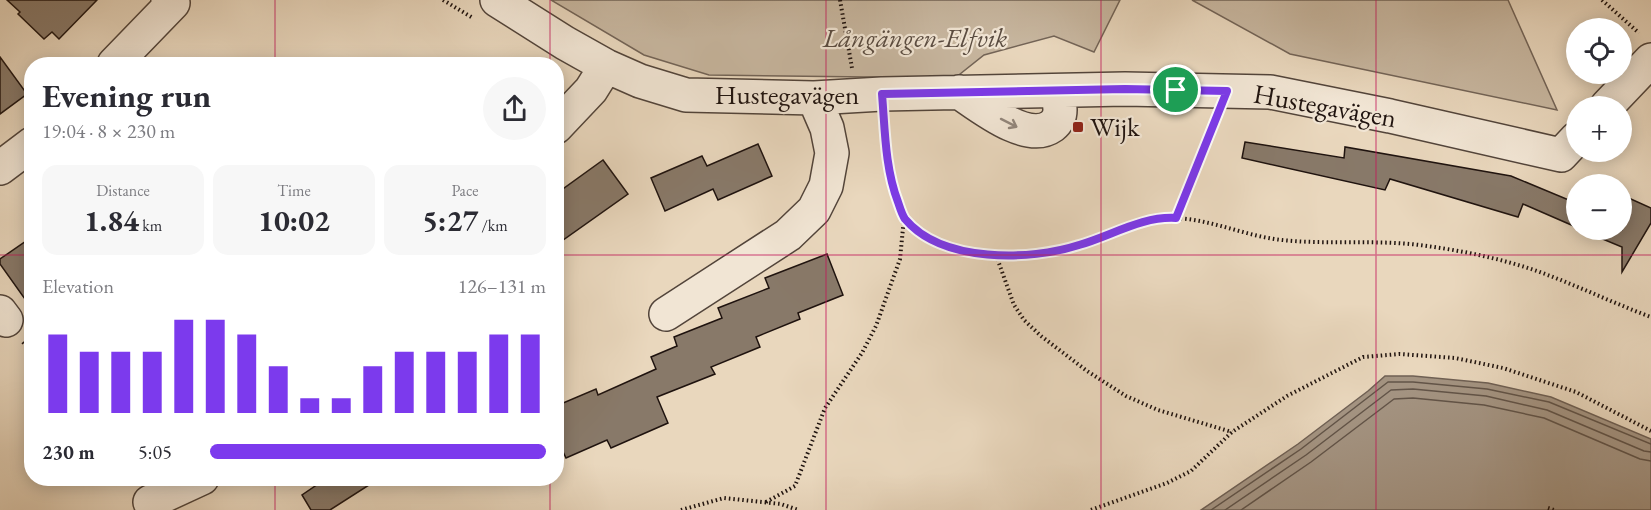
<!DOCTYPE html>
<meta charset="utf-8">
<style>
:root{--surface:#fff;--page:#f7f7f7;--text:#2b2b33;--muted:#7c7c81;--accent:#7c3aed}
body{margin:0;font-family:"EB Garamond",serif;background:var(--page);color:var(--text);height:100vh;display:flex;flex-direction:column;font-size:22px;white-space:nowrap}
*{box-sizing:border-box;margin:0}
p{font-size:20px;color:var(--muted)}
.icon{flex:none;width:33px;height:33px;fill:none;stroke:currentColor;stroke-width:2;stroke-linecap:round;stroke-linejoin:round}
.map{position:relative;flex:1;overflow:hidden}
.sheet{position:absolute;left:24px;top:57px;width:540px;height:429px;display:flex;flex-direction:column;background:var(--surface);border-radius:24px;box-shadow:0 3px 15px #0003}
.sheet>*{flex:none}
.buttons{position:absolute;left:1566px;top:18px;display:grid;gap:12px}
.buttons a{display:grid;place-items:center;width:66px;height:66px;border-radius:50%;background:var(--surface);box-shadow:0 3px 15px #0003;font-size:30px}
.pin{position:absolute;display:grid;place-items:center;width:51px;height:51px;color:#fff;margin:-26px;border:3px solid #fff;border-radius:50%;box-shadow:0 2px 6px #0007}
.round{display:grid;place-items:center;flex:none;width:63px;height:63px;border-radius:32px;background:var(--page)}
.head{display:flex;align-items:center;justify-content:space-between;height:102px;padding:0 18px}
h1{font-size:33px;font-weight:700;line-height:45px}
.metrics{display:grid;grid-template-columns:repeat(3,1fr);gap:9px;height:102px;padding:6px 18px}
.metrics div{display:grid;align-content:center;border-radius:15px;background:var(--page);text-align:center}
.metrics b{font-size:30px;font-weight:700}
.metrics small{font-size:16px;font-weight:400}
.metrics p{font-size:16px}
.chart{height:168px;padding:12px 18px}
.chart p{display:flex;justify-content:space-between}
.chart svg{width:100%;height:108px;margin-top:6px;stroke:var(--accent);stroke-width:6}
ul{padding:0 18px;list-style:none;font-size:20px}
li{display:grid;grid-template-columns:96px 72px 1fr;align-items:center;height:45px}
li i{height:15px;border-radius:8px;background:var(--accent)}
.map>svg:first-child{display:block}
.green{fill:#c7b69f;stroke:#736457;stroke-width:1.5}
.water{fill:#a49482;stroke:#6f6054;stroke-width:1.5}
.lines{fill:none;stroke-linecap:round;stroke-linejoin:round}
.shore{stroke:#625448;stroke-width:1.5}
.building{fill:#887969;stroke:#1f130f;stroke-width:1.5}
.minor-casing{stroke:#52443a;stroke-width:36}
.path{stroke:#1f130f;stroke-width:4;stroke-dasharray:1.5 3;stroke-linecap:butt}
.minor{stroke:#f1e5d4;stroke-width:33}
.oneway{stroke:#92867b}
.route-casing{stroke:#fff;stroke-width:12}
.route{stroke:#7c3aed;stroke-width:8}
.grid{fill:none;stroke:#c2185b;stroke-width:1.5;stroke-opacity:0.55}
.poi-dot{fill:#8f2418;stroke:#f1e5d4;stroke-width:2}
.labels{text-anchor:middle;stroke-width:4.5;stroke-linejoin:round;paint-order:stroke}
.park-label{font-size:27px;font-style:italic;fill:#5a4c41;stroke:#f1e5d4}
.street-label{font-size:27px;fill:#1f130f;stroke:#f1e5d4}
.poi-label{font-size:27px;fill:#1f130f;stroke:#f1e5d4;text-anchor:start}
</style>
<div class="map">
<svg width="1651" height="510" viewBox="0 0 1651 510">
<rect width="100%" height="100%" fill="#e9d7bd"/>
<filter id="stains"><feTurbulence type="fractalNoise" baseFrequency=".00333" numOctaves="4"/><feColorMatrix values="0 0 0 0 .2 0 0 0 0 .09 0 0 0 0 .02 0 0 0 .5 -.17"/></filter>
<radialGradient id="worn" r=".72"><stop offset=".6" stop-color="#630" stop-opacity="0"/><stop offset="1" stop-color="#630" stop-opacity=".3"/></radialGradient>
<path class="green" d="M551 0H1120L1094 52 1054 36 984 55 955 78 709 75 644 55Z
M1192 0H1508L1557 110 1290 54Z"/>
<path class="water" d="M1385 376H1413L1488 383 1551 397 1651 439V510H1201L1298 444 1368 391Z"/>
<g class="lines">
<path class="shore" d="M1211 510 1301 449 1388 382H1413L1487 389 1549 402 1651 444
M1225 510 1306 455 1391 390 1413 389 1486 396 1547 410 1644 451 1651 452
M1241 510 1311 462 1394 399 1413 398 1484 405 1544 418 1640 459 1651 461"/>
</g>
<path class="building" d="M7 0H97L59 39 52 32 44 39 18 14 20 12Z
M0 57 27 94 0 114Z
M1245 142 1344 158 1345 147 1511 176 1576 203V227L1523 204 1518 217 1390 179 1385 190 1242 158Z
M758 144 772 176 718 200 713 189 665 211 651 178 702 156 707 166Z
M603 160 628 194 556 245V194Z
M1622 195 1651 208V223L1622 272V247L1581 230H1622Z
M32 237V309L0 264V259Z
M827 254 843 295 798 313 800 319 756 337 760 347 711 367 715 374 657 397 668 423 611 448 607 440 566 458 556 437V406L596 389 598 395 656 369 651 357 677 346 674 337 722 318 718 308 769 288 765 278Z
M327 478H380L330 510H311L302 495Z"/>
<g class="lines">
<g class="minor-casing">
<path id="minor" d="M497 0 565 43 606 66 640 81 686 95 814 98 882 94 1125 89 1270 92 1390 116 1561 155 1576 139
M114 64 173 3 168 0
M959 92C980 106 1027 144 1052 126 1057 122 1060 117 1060 110 1060 104 1058 97 1057 91
M1607 106 1651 60
M556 127 591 90 606 66
M0 168 32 144
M0 312 6 320
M666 314 788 235 814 210 826 186 832 153 827 128 814 98
M150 502 202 478"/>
</g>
<path class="path" d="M443 0 473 18
M840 0 852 68
M1602 0 1639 33
M884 121C886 151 889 178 900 206 901 209 902 215 905 218 912 229 930 239 942 244 992 264 1057 257 1106 237 1127 228 1148 217 1171 218 1209 218 1244 236 1282 240 1329 245 1380 239 1427 246 1464 251 1502 259 1537 271 1576 285 1613 303 1651 317
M1176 218 1216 118
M996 255 1014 305 1024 320 1041 336 1087 371 1126 396 1158 410 1232 432
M23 342 32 353
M766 502 795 486 825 408 862 353 876 326 900 259 904 218
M1548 508 1554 510
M681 510 724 498 781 504 798 510
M1091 510 1167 483 1191 471 1232 432 1287 396 1363 357 1400 354 1455 358 1503 368 1576 392 1651 431"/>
<use href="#minor" class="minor"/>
</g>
<defs><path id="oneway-shaft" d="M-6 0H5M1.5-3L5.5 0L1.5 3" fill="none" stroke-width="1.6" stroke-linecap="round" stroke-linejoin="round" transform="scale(1.5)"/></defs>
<use class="oneway" href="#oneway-shaft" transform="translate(1009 123) rotate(27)"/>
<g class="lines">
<g class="route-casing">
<path id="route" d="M1125 89 1227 91 1176 218C1142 216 1111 236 1079 245 1030 261 942 263 905 219 902 215 900 208 898 202 885 168 885 130 882 94Z"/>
</g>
<use href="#route" class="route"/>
</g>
<path class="grid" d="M275 0V64M550 0V64M826 0V510M1101 0V510M1376 0V510M0 255H32M556 255H1651M275 478V510M550 478V510"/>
<rect class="poi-dot" x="1072" y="121" width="12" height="12" rx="3"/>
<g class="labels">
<g class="park-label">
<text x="915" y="47">Långängen-Elfvik</text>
</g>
<g class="street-label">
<text x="787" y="104">Hustegavägen</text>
<text transform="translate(1325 106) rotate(10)" y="9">Hustegavägen</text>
</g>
<g class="poi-label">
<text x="1090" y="136">Wijk</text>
</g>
</g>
<rect width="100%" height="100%" filter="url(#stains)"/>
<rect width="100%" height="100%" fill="url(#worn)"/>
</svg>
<div class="buttons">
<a><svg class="icon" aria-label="locate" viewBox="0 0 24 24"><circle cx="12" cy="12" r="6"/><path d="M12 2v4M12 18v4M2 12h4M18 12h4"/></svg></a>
<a>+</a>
<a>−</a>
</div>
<div class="pin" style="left:1176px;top:90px;background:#1e9e55"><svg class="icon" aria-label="arrive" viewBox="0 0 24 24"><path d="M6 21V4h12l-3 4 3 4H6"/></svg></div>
<section class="sheet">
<div class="head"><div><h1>Evening run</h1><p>19:04 · 8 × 230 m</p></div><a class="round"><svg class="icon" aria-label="share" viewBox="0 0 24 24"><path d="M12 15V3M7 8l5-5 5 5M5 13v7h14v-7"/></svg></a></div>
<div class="metrics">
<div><p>Distance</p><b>1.84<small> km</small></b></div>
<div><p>Time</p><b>10:02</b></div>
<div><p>Pace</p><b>5:27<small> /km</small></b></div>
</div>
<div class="chart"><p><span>Elevation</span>126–131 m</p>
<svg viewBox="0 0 160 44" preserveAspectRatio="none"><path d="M5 44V12M15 44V19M25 44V19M35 44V19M45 44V6M55 44V6M65 44V12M75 44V25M85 44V38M95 44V38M105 44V25M115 44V19M125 44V19M135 44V19M145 44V12M155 44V12"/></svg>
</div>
<ul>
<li><b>230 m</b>5:05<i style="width:100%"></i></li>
</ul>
</section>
</div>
